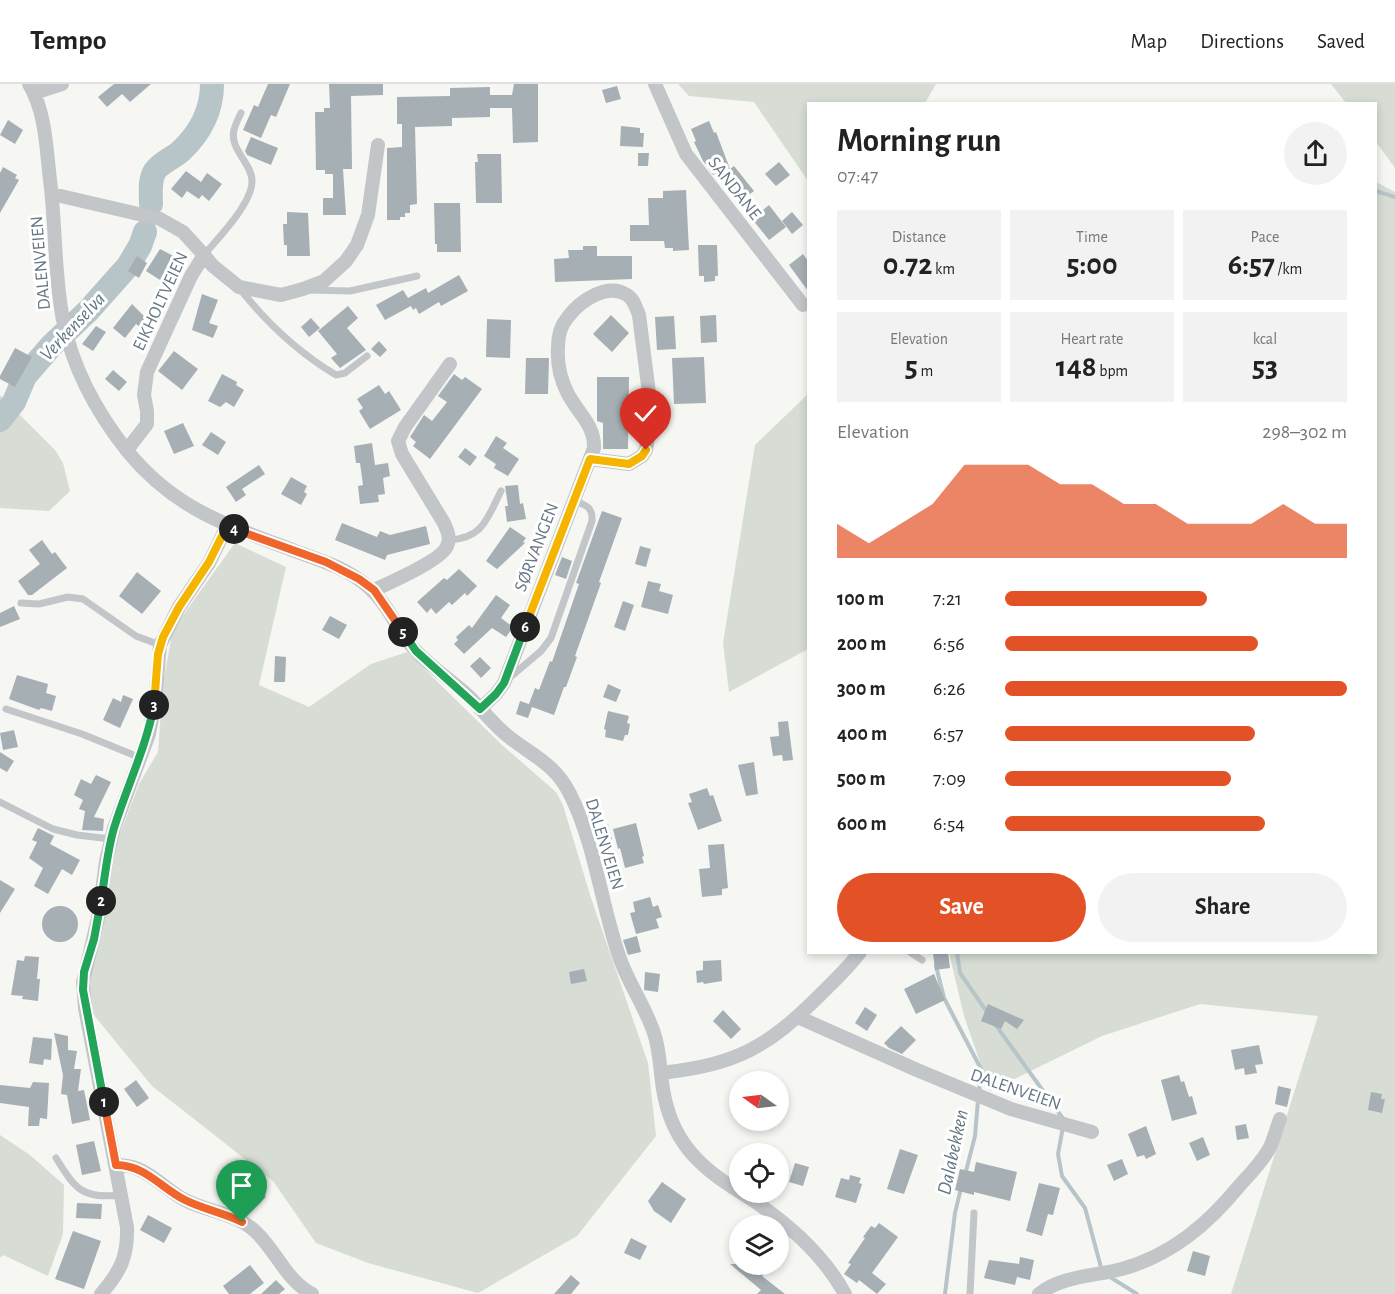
<!DOCTYPE html>
<meta charset="utf-8">
<style>
:root{--surface:#fff;--page:#f2f2f2;--text:#222;--muted:#767676;--line:#e0e0e0;--accent:#e35226}
body{margin:0;font-family:"Alegreya Sans",sans-serif;background:var(--page);color:var(--text);height:100vh;display:flex;flex-direction:column;font-size:22px;white-space:nowrap}
*{box-sizing:border-box;margin:0}
p{font-size:20px;color:var(--muted)}
.icon{flex:none;width:33px;height:33px;fill:none;stroke:currentColor;stroke-width:2;stroke-linecap:round;stroke-linejoin:round}
.map{position:relative;flex:1;overflow:hidden}
.sheet{position:absolute;left:807px;top:18px;width:570px;height:852px;display:flex;flex-direction:column;background:var(--surface);border-radius:0px;box-shadow:0 3px 9px #0003}
.sheet>*{flex:none}
.needle{width:39px;rotate:284deg}
.buttons{position:absolute;left:729px;top:987px;display:grid;gap:12px}
.buttons a{display:grid;place-items:center;width:60px;height:60px;border-radius:50%;background:var(--surface);box-shadow:0 3px 9px #0003;font-size:30px}
.pin{position:absolute;display:grid;place-items:center;width:51px;height:51px;color:#fff;margin:-62px -26px;border-radius:50% 50% 50% 0;rotate:-45deg;box-shadow:0 0 6px #0007}
.pin .icon{rotate:45deg}
.km{position:absolute;width:30px;height:30px;margin:-15px;border-radius:50%;background:#222;color:#fff;font-size:16px;line-height:30px;text-align:center}
.round{display:grid;place-items:center;flex:none;width:63px;height:63px;border-radius:32px;background:var(--page)}
.overview{display:flex;align-items:center;justify-content:space-between;height:102px;padding:0 30px}
h1{font-size:33px;font-weight:700;line-height:45px}
.stats{display:grid;grid-template-columns:repeat(3,1fr);gap:9px;height:102px;padding:6px 30px}
.stats div{display:grid;align-content:center;border-radius:0px;background:var(--page);text-align:center}
.stats b{font-size:30px;font-weight:700}
.stats small{font-size:16px;font-weight:400}
.stats p{font-size:16px}
.chart{height:168px;padding:12px 30px}
.chart p{display:flex;justify-content:space-between}
.chart svg{width:100%;height:108px;margin-top:6px;fill:var(--accent);opacity:.7}
.primary-button{display:flex;gap:12px;margin-top:auto;padding:12px 30px}
.primary-button a{flex:1;height:69px;border-radius:36px;background:var(--accent);color:#fff;font-size:24px;font-weight:700;line-height:69px;text-align:center}
.primary-button a+a{background:var(--page);color:var(--text)}
ul{padding:0 30px;list-style:none;font-size:20px}
li{display:grid;grid-template-columns:96px 72px 1fr;align-items:center;height:45px}
li i{height:15px;border-radius:8px;background:var(--accent)}
header{display:flex;align-items:center;gap:36px;box-sizing:border-box;height:84px;padding:0 30px;background:var(--surface);border-bottom:2px solid var(--line)}
header strong{font-size:28px}
nav{display:flex;gap:33px;margin-inline-start:auto;font-size:21px}
.map>svg:first-child{display:block}
.green{fill:#d7ddd4}
.lines{fill:none;stroke-linecap:round;stroke-linejoin:round}
.stream{stroke:#b7c4c8;stroke-width:4}
.river{stroke:#b7c4c8;stroke-width:24}
.building{fill:#a6afb4}
.service{stroke:#c2c6c9;stroke-width:7}
.minor{stroke:#c2c6c9;stroke-width:14}
.split-1-casing{stroke:#fff;stroke-width:12}
.split-2-casing{stroke:#fff;stroke-width:12}
.split-3-casing{stroke:#fff;stroke-width:12}
.split-4-casing{stroke:#fff;stroke-width:12}
.split-5-casing{stroke:#fff;stroke-width:12}
.split-6-casing{stroke:#fff;stroke-width:12}
.split-7-casing{stroke:#fff;stroke-width:12}
.split-1{stroke:#f0652b;stroke-width:8}
.split-2{stroke:#22a559;stroke-width:8}
.split-3{stroke:#22a559;stroke-width:8}
.split-4{stroke:#f5b400;stroke-width:8}
.split-5{stroke:#f0652b;stroke-width:8}
.split-6{stroke:#22a559;stroke-width:8}
.split-7{stroke:#f5b400;stroke-width:8}
.labels{text-anchor:middle;stroke-width:6;stroke-linejoin:round;paint-order:stroke}
.street-label{font-size:18px;fill:#657684;stroke:#fff}
.water-label{font-size:20px;font-style:italic;fill:#617880;stroke:#fff}
</style>
<header>
<strong>Tempo</strong>
<nav><a>Map</a><a>Directions</a><a>Saved</a></nav>
</header>
<div class="map">
<svg width="1395" height="1210" viewBox="0 0 1395 1210">
<rect width="100%" height="100%" fill="#f6f6f3"/>
<path class="green" d="M678 0H936L925 19 808 20V97L754 18 689 12Z
M1331 0H1395V84L1376 58V20L1346 19Z
M1376 98 1395 108V1210H1231L1318 932 1200 920 1102 952 990 1007 964 932 949 869 1376 868Z
M808 310V565L729 608 723 559 755 361Z
M0 311 55 366 63 379 70 407 49 427 0 424Z
M235 459 286 483 259 601 309 623 371 580 407 568 502 661 556 708 563 721 591 814 648 979 656 1052 577 1152 478 1209 368 1179 316 1159 273 1097 152 1002 84 919 85 888 117 757 139 700 158 668 163 599 173 545Z
M0 1051 30 1071 64 1101 63 1150 48 1192 3 1171 0 1174Z"/>
<g class="lines">
<path class="stream" d="M1376 107 1395 113
M957 868 960 889 987 928
M936 882 944 914 981 985 979 1009
M995 940 1064 1036
M1063 1043 1058 1070 1062 1092 1085 1124 1102 1187
M965 1091 975 1052 978 1016
M1110 1193 1137 1210
M945 1210 955 1129 961 1104"/>
<path class="river" d="M151 120C151 110 149 96 155 87 160 79 173 74 181 67 200 49 212 26 212 0
M0 336 14 318 25 292 52 261 88 227 128 182 140 162 145 148"/>
</g>
<path class="building" d="M114 0H151L130 18 122 10 107 23 98 13Z
M268 0H290L276 33 271 31 261 54 243 46 254 21 258 23Z
M329 0H383V11L351 12 352 85H343L346 131H323V114H333V90H325V86H316L315 28H324V24H330Z
M514 0H538V58L513 59 512 24H490V33L452 34V42L415 43 417 120 410 121V129H405V133H400V136H387V64L402 63V40H397V13L450 12V4L490 3V11H512Z
M617 2 621 15 606 19 602 6Z
M8 36 23 46 15 60 0 51Z
M709 37 714 49 716 48 730 85 734 82 754 107 739 118 716 89 713 91 703 77 694 58 696 57 691 45Z
M621 42 640 44V49H644L643 63 620 62Z
M251 53 278 64 271 81 247 71 245 67Z
M638 69H649L648 82H638Z
M477 70H501L502 119H476L475 78H478Z
M779 78 790 91 776 102 765 90Z
M3 83 17 91 15 94 19 96 0 129V89Z
M186 87 201 98 207 89 222 100 209 117 202 111 199 115 187 107 182 114 171 105Z
M686 106 689 166 673 167V164H665L664 157H630V141H649L648 114H663V107Z
M434 119H460L461 168H437V160H435Z
M769 121 786 143 769 156 752 135Z
M287 128 308 129 310 172H287V161H284L283 140H287Z
M792 128 803 141 792 150 782 137Z
M698 161H717L718 192H715V197L704 198V192H699Z
M583 162H597V172H632V195L555 198 554 175 569 174 568 166H583Z
M160 165 181 176 175 186 168 181 160 196 146 187Z
M803 170 808 177V207L789 181Z
M137 172 147 179 139 194 128 187Z
M459 191 468 207 441 222 439 218 419 230 416 224 413 226 411 222 385 236 376 221 403 206 408 214 426 204 428 209Z
M202 210 218 216 209 239 218 242 213 254 192 246Z
M132 220 146 234 140 243 136 240 125 254 113 244Z
M348 222 358 234 347 244 366 266 340 284 331 274 337 270 318 247Z
M611 231 629 249 612 268 593 250Z
M716 231 717 258 701 259 700 232Z
M674 232 676 265 657 266 655 233Z
M311 234 320 244 309 253 301 243Z
M487 235 511 236 510 274 486 273Z
M96 242 106 248 93 267 82 260Z
M379 257 387 266 380 273 371 265Z
M15 264 32 273 15 303 0 295V292Z
M174 267 198 285 182 306 158 287Z
M704 273 706 319 674 320 672 274Z
M526 274H549L548 310H525Z
M113 286 127 298 119 307 105 295Z
M222 290 237 298 236 301 244 306 234 323 226 318 220 323 208 317Z
M454 290 462 296 465 293 482 305 430 375 413 362 416 358 410 353 424 331 432 337 447 318 438 312Z
M597 293H629L628 365H603V339L597 337Z
M379 301 385 310 389 307 401 326 370 345 359 327 363 324 357 315Z
M183 339 194 362 174 370 164 347Z
M211 348 226 358 218 371 202 361Z
M496 352 507 359 503 364 519 375 508 392 494 384 496 380 484 372Z
M372 359 375 381 388 379 390 392 383 394 385 410 378 411 379 418 360 420 358 402 363 401 360 379H356L354 362Z
M465 364 477 373 470 382 458 373Z
M259 381 265 390 242 405 246 411 236 418 226 403Z
M291 393 307 402 304 408 307 410 301 421 281 410Z
M518 401 520 420 523 419 526 435 507 438 505 422H508L505 402Z
M602 427 622 434 599 498 601 499 575 572 577 573 566 603H564L554 631 532 623 528 634 516 630 520 617 529 620 535 604 539 606 550 577 552 578 579 500 576 499Z
M342 439 377 453 380 447 390 451 426 442 430 460 387 471 385 476 335 456Z
M510 443 526 454 523 458 525 459 497 485 486 477Z
M42 456 52 470 55 468 67 484 32 511H28L18 497 40 480 29 466Z
M640 462 651 465 646 483 635 480Z
M562 473 572 477 566 495 555 491Z
M459 485 477 502 467 512 465 509 452 521 449 518 436 530 431 524 427 529 417 518 444 494 447 496Z
M137 488 161 507 142 530 119 512Z
M648 497 661 500 659 507 673 511 668 530 641 523Z
M496 511 510 521 501 534 513 543 506 553 492 544 464 570 454 560 458 556 456 553 469 541 472 544Z
M623 517 634 521 625 547 614 543Z
M14 522 20 535 0 543V529Z
M330 532 347 541 339 555 322 546Z
M275 572 286 573 285 598H274Z
M480 573 491 584 481 594 470 582Z
M17 591 48 600 46 609 56 612 52 627 41 624 39 626 9 615Z
M608 600 621 606 616 618 603 613Z
M123 611 133 615 120 644 103 636 113 614 121 618Z
M608 627 629 632 627 639 630 640 628 651H625L623 657 605 653 606 646 604 645Z
M788 637 793 676 783 677 782 671 773 672 770 653 779 652 778 638Z
M14 646 18 663 3 666 0 649Z
M0 668 14 677 7 688 0 684Z
M754 678 758 710 746 712 738 681Z
M96 691 111 698 94 733 104 735 103 747 82 746 85 727 79 725 83 716 74 711 81 695 91 700Z
M707 704 710 712 713 711 722 737 698 746 688 719 692 718 689 710Z
M636 739 644 772 642 773 644 779 625 784 620 764 618 765 613 745Z
M608 740 612 755 598 759 593 743Z
M38 744 54 752 50 760 80 776 72 791 62 785 48 810 34 802 43 784 29 774 37 758 32 756Z
M724 760 728 804 722 805V811L702 813 699 785 710 784 708 761Z
M0 796 15 805 0 829Z
M650 813 653 823 658 821 662 833 656 835 659 844 636 850 630 829 635 828 633 818Z
M42 840a18 18 0 1 1 36 0a18 18 0 1 1-36 0Z
M637 852 641 868 628 871 623 856Z
M941 868H948L950 884 935 886 933 869Z
M25 872 39 873 37 895H40L38 917 22 915 23 912 11 911 17 876 24 877Z
M721 876 722 897 704 900 703 898 697 899 696 887 703 886V877Z
M584 885 587 897 571 900 569 888Z
M645 888 660 890 658 908 644 906Z
M934 890 945 916 916 930 904 905Z
M988 920 1008 929 1024 936 1017 945 1005 937 1001 945 981 937Z
M865 923 877 931 867 947 855 939Z
M723 926 741 945 731 955 713 937Z
M901 942 916 956 902 970 889 964 884 959Z
M54 949 68 952V966L77 967 74 985H81L78 1007 84 1006 90 1036 72 1040 67 1011 61 1010 63 991Z
M33 953 52 955 51 976 44 975 43 981 29 979Z
M1259 961 1263 980 1255 981 1257 989 1245 991 1244 984 1235 986 1231 966Z
M1179 991 1181 998 1184 997 1189 1013 1192 1012 1197 1030 1172 1037 1161 996Z
M136 996 149 1014 137 1023 124 1005Z
M33 998 49 999 47 1035 40 1034 39 1042H28L29 1023 0 1019V1001L30 1004Z
M1278 1002 1291 1005 1287 1023 1275 1020Z
M1371 1008 1382 1010 1381 1015H1385L1382 1029 1368 1026Z
M1246 1040 1249 1054 1237 1056 1235 1042Z
M1146 1042 1156 1070 1146 1075 1144 1071 1137 1073 1128 1050Z
M1203 1053 1210 1071 1197 1077 1189 1059Z
M94 1057 101 1087 82 1091 76 1061Z
M900 1065 918 1071 904 1110 887 1105Z
M1122 1075 1128 1090 1114 1097 1107 1081Z
M976 1078 1017 1088 1010 1117 974 1108V1111L955 1106 960 1085 974 1088Z
M795 1079 809 1083 803 1102 789 1098Z
M241 1085 266 1113 253 1125 229 1096Z
M850 1091 861 1094 859 1099 862 1100 856 1119 835 1113 841 1094 849 1096Z
M662 1098 686 1115 671 1139 654 1127 648 1117Z
M1039 1099 1060 1104 1053 1131 1048 1130 1042 1152 1026 1147Z
M77 1119 102 1120 101 1135 76 1134Z
M148 1131 172 1144 164 1159 140 1146Z
M879 1139 898 1153 872 1189 886 1200 877 1210 859 1196 857 1199 844 1190 851 1180 848 1179 865 1154 863 1153 871 1142 875 1144Z
M73 1147 101 1157 84 1205 55 1195Z
M631 1154 647 1162 640 1176 624 1169Z
M1193 1167 1210 1172 1205 1192 1187 1187Z
M1020 1173 1034 1176 1030 1196 1017 1193 1015 1201 984 1194 989 1176 1019 1180Z
M730 1180H762L758 1185 764 1190 762 1192 785 1210H757L761 1206Z
M250 1181 264 1199 250 1210H229L223 1202Z
M571 1191 580 1199 571 1210H554Z
M276 1196 285 1205 279 1210H261Z"/>
<g class="lines">
<path class="service" d="M204 171C218 154 252 120 252 97 252 79 229 65 234 46 235 41 238 35 241 29
M240 205C267 239 299 269 336 291L345 289 367 272
M309 206 350 207 417 192
M449 456C483 454 487 435 501 407
M21 519 39 520 68 513 83 515 136 552 160 561
M508 595 541 567 551 554 592 437C593 423 586 421 573 416
M6 625 82 650 141 674
M0 718 53 745 77 751 111 755
M910 868 922 876
M56 1074C76 1106 82 1115 122 1111
M970 1210 974 1129"/>
<path class="minor" d="M29 0C46 29 46 63 50 96 56 142 54 190 63 236 73 286 97 329 128 368 176 426 227 441 295 467 313 474 331 479 347 488 387 510 389 536 416 567 430 582 448 594 464 608 480 622 492 640 509 653 533 672 555 680 570 710 595 760 601 819 619 872 628 899 645 922 654 949 660 967 660 986 663 1005 671 1055 697 1082 740 1108
M655 0 686 70 803 221
M34 9 62 0
M52 110 160 135 183 148 204 171 191 192 147 288 144 311 147 327V340L127 366
M204 171 213 182 239 203 281 211 303 205 324 197 346 177 357 161 368 131 378 61
M374 506C389 499 442 476 447 462 451 454 447 446 444 439L402 370 398 357 405 343 450 280
M480 625 496 610 504 599 594 364C595 340 577 329 567 308 560 294 557 278 558 263 558 253 561 241 568 233 580 217 607 198 627 211 634 215 636 224 639 231L649 309 650 341 646 366 642 372 629 380 590 375
M798 933 917 986 1011 1025 1092 1048
M661 989C738 980 767 964 822 909 835 896 849 883 860 868
M116 1081C124 1081 131 1082 138 1085 155 1092 168 1107 185 1116 208 1128 236 1129 256 1148 277 1168 286 1196 312 1210
M740 1108C781 1133 822 1168 845 1210
M101 1210C120 1188 128 1173 127 1143L85 924 83 898 99 830 106 777 114 744 149 650 155 618 160 561 179 523 209 479 227 442
M1039 1210C1061 1192 1095 1192 1122 1185 1172 1171 1208 1140 1240 1101 1250 1090 1261 1079 1269 1065 1274 1056 1276 1045 1280 1035"/>
</g>
<g class="lines">
<g class="split-1-casing">
<path id="split-1" d="M104 1018 116 1081C145 1081 161 1104 185 1116 203 1125 224 1129 242 1138"/>
</g>
<g class="split-2-casing">
<path id="split-2" d="M101 817 94 855 84 888 83 906 104 1018"/>
</g>
<g class="split-3-casing">
<path id="split-3" d="M101 817C105 793 107 768 114 744 127 702 146 664 154 621"/>
</g>
<g class="split-4-casing">
<path id="split-4" d="M154 621 158 570 163 553 179 523 209 478 227 442 234 445"/>
</g>
<g class="split-5-casing">
<path id="split-5" d="M234 445 326 478 359 495 374 506 403 548"/>
</g>
<g class="split-6-casing">
<path id="split-6" d="M403 548 416 567 480 625 496 610 504 599 525 543"/>
</g>
<g class="split-7-casing">
<path id="split-7" d="M525 543 590 375 629 380 642 372 646 366"/>
</g>
<use href="#split-1" class="split-1"/>
<use href="#split-2" class="split-2"/>
<use href="#split-3" class="split-3"/>
<use href="#split-4" class="split-4"/>
<use href="#split-5" class="split-5"/>
<use href="#split-6" class="split-6"/>
<use href="#split-7" class="split-7"/>
</g>
<g class="labels">
<g class="street-label">
<text transform="translate(735 104) rotate(52)" y="6">SANDANE</text>
<text transform="translate(40 179) rotate(-95)" y="6">DALENVEIEN</text>
<text transform="translate(160 217) rotate(-65)" y="6">EIKHOLTVEIEN</text>
<text transform="translate(536 463) rotate(-69)" y="6">SØRVANGEN</text>
<text transform="translate(605 760) rotate(73)" y="6">DALENVEIEN</text>
<text transform="translate(1016 1005) rotate(19)" y="6">DALENVEIEN</text>
</g>
<g class="water-label">
<text transform="translate(72 242) rotate(-47)" y="7">Verkenselva</text>
<text transform="translate(952 1068) rotate(-78)" y="7">Dalabekken</text>
</g>
</g>
</svg>
<div class="buttons">
<a><svg class="needle" viewBox="-14 -14 28 28"><path d="M0-13l5 13h-10z" fill="#e53935"/><path d="M0 13l5-13h-10z" fill="#767676"/></svg></a>
<a><svg class="icon" aria-label="locate" viewBox="0 0 24 24"><circle cx="12" cy="12" r="6"/><path d="M12 2v4M12 18v4M2 12h4M18 12h4"/></svg></a>
<a><svg class="icon" aria-label="layers" viewBox="0 0 24 24"><path d="M12 4l9 5-9 5-9-5zM3 14l9 5 9-5"/></svg></a>
</div>
<div class="pin" style="left:242px;top:1138px;background:#1e9e55"><svg class="icon" aria-label="arrive" viewBox="0 0 24 24"><path d="M6 21V4h12l-3 4 3 4H6"/></svg></div>
<div class="pin" style="left:646px;top:366px;background:#d93025"><svg class="icon" aria-label="check" viewBox="0 0 24 24"><path d="M5 12l5 5 9-10"/></svg></div>
<b class="km" style="left:104px;top:1018px">1</b>
<b class="km" style="left:101px;top:817px">2</b>
<b class="km" style="left:154px;top:621px">3</b>
<b class="km" style="left:234px;top:445px">4</b>
<b class="km" style="left:403px;top:548px">5</b>
<b class="km" style="left:525px;top:543px">6</b>
<section class="sheet">
<div class="overview"><div><h1>Morning run</h1><p>07:47</p></div><a class="round"><svg class="icon" aria-label="share" viewBox="0 0 24 24"><path d="M12 15V3M7 8l5-5 5 5M5 13v7h14v-7"/></svg></a></div>
<div class="stats">
<div><p>Distance</p><b>0.72<small> km</small></b></div>
<div><p>Time</p><b>5:00</b></div>
<div><p>Pace</p><b>6:57<small> /km</small></b></div>
</div>
<div class="stats">
<div><p>Elevation</p><b>5<small> m</small></b></div>
<div><p>Heart rate</p><b>148<small> bpm</small></b></div>
<div><p>kcal</p><b>53</b></div>
</div>
<div class="chart"><p><span>Elevation</span>298–302 m</p>
<svg viewBox="0 0 160 44" preserveAspectRatio="none"><path d="M0 44V30L10 38L20 30L30 22L40 6L50 6L60 6L70 14L80 14L90 22L100 22L110 30L120 30L130 30L140 22L150 30L160 30V44z"/></svg>
</div>
<ul>
<li><b>100 m</b>7:21<i style="width:59%"></i></li>
<li><b>200 m</b>6:56<i style="width:74%"></i></li>
<li><b>300 m</b>6:26<i style="width:100%"></i></li>
<li><b>400 m</b>6:57<i style="width:73%"></i></li>
<li><b>500 m</b>7:09<i style="width:66%"></i></li>
<li><b>600 m</b>6:54<i style="width:76%"></i></li>
</ul>
<div class="primary-button"><a>Save</a><a>Share</a></div>
</section>
</div>
